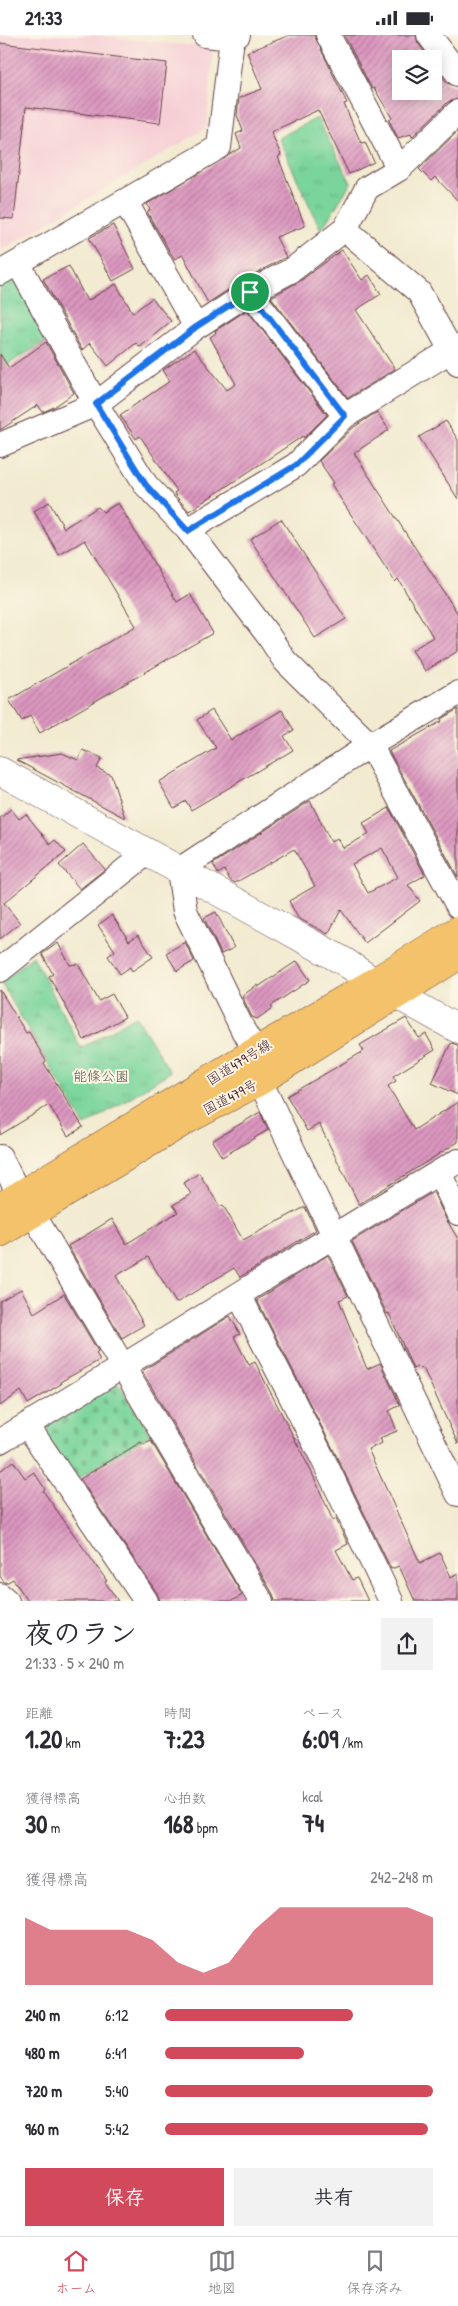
<!DOCTYPE html>
<html lang="ja">
<meta charset="utf-8">
<style>
:root{--surface:#fff;--page:#f2f2f3;--text:#2b2b33;--muted:#7c7c81;--line:#e1e1e2;--accent:#d1495b}
body{margin:0;font-family:"Patrick Hand","Klee One",sans-serif;background:var(--page);color:var(--text);height:100vh;display:flex;flex-direction:column;font-size:19px;white-space:nowrap}
*{box-sizing:border-box;margin:0}
p{font-size:16px;color:var(--muted)}
.icon{flex:none;width:28px;height:28px;fill:none;stroke:currentColor;stroke-width:2;stroke-linecap:round;stroke-linejoin:round}
.map{position:relative;height:1566px;overflow:hidden}
.details{display:flex;flex-direction:column;background:var(--surface);flex:1}
.details>*{flex:none}
.buttons{position:absolute;left:392px;top:15px;display:grid;gap:10px}
.buttons a{display:grid;place-items:center;width:50px;height:50px;border-radius:0px;background:var(--surface);box-shadow:0 2px 12px #0003;font-size:25px}
.pin{position:absolute;display:grid;place-items:center;width:42px;height:42px;color:#fff;margin:-21px;border:2px solid #fff;border-radius:50%;box-shadow:0 1px 5px #0007}
.round{display:grid;place-items:center;flex:none;width:52px;height:52px;border-radius:0px;background:var(--page)}
.headline{display:flex;align-items:center;justify-content:space-between;height:85px;padding:0 25px}
h1{font-size:28px;font-weight:700;line-height:38px}
.metrics{display:grid;grid-template-columns:repeat(3,1fr);gap:8px;height:85px;padding:5px 25px}
.metrics div{display:grid;align-content:center}
.metrics b{font-size:25px;font-weight:700}
.metrics small{font-size:14px;font-weight:400}
.metrics p{font-size:14px}
.chart{height:140px;padding:10px 25px}
.chart p{display:flex;justify-content:space-between}
.chart svg{width:100%;height:90px;margin-top:5px;fill:var(--accent);opacity:.7}
.button{display:flex;gap:10px;margin-top:auto;padding:10px 25px}
.button a{flex:1;height:58px;border-radius:0px;background:var(--accent);color:#fff;font-size:20px;font-weight:700;line-height:58px;text-align:center}
.button a+a{background:var(--page);color:var(--text)}
ul{padding:0 25px;list-style:none;font-size:16px}
li{display:grid;grid-template-columns:80px 60px 1fr;align-items:center;height:38px}
li i{height:12px;border-radius:6px;background:var(--accent)}
.status{display:flex;justify-content:space-between;align-items:center;height:35px;padding:0 25px;background:var(--surface);direction:ltr}
.status svg{height:14px;fill:currentColor}
.menu{display:flex;justify-content:space-around;align-items:center;height:70px;border-top:1px solid var(--line);background:var(--surface);font-size:14px;color:var(--muted)}
.menu a{display:grid;justify-items:center;gap:2px}
.menu .selected{color:var(--accent)}
.map>svg:first-child{display:block}
.built{fill:#f6cfd6}
.cemetery{fill:url(#cemetery-stones);stroke:#627a63}
.park{fill:url(#park-tufts);stroke:#627a63}
.building{fill:url(#building-hatch);fill-rule:evenodd}
.lines{fill:none;stroke-linecap:round;stroke-linejoin:round}
.minor-casing{stroke:#633e44;stroke-width:26}
.tertiary-casing{stroke:#633e44;stroke-width:29}
.trunk-casing{stroke:#633e44;stroke-width:29}
.minor{stroke:#fff;stroke-width:24}
.tertiary{stroke:#fff;stroke-width:28}
.trunk{stroke:#f4c26a;stroke-width:28}
.route-casing{stroke:#fff;stroke-width:10}
.route{stroke:#1a73e8;stroke-width:6}
.labels{text-anchor:middle;stroke-width:4;stroke-linejoin:round;paint-order:stroke}
.street-label{font-size:14px;fill:#4a1f2b;stroke:#fcf5e5}
.park-label{font-size:14px;fill:#58564d;stroke:#fcf5e5}
</style>
<div class="status"><b>21:33</b><svg viewBox="0 0 49 12"><path d="M0 12V9h3v3zM5 12V6h3v6zM10 12V3h3v9zM15 12V0h3v12zM26 1h20v11H26zM47 4h2v5h-2z"/></svg></div>
<div class="map">
<svg width="458" height="1566" viewBox="0 0 458 1566">
<defs>
<pattern id="cemetery-stones" width="16" height="16" patternUnits="userSpaceOnUse" patternTransform="scale(1.25)"><rect width="16" height="16" fill="#7ad59b"/><path d="M2 7V4a2 2 0 0 1 4 0v3zM10 15v-3a2 2 0 0 1 4 0v3z" fill="#6bb686"/></pattern>
<pattern id="park-tufts" width="24" height="20" patternUnits="userSpaceOnUse" patternTransform="scale(1.25)"><rect width="24" height="20" fill="#7ad59b"/><path d="M3 7l-1-3M5 7V3M7 7l1-3M15 17l-1-3M17 17v-4M19 17l1-3" fill="none" stroke="#6bb686"/></pattern>
<pattern id="building-hatch" width="6" height="6" patternUnits="userSpaceOnUse" patternTransform="scale(1.25)"><rect width="6" height="6" fill="#dc97c0"/><path d="M-1 1l2-2M0 6l6-6M5 7l2-2" fill="none" stroke="#b47b9c"/></pattern>
</defs>
<rect width="100%" height="100%" fill="#fcf5e5"/>
<filter id="ink" filterUnits="userSpaceOnUse"><feTurbulence type="fractalNoise" baseFrequency=".02" numOctaves="2"/><feDisplacementMap in="SourceGraphic" scale="10" xChannelSelector="R" yChannelSelector="G"/><feConvolveMatrix kernelMatrix="1 2 1 2 8 2 1 2 1" color-interpolation-filters="sRGB"/></filter>
<filter id="wash" filterUnits="userSpaceOnUse"><feTurbulence type="fractalNoise" baseFrequency=".0096" numOctaves="4" result="noise"/><feDisplacementMap in="SourceGraphic" scale="20" xChannelSelector="R" yChannelSelector="G"/><feGaussianBlur stdDeviation="1.12" result="paint"/><feColorMatrix in="noise" values="0 0 0 0 0 0 0 0 0 0 0 0 0 0 0 0 0 1.4 0 .05"/><feComposite in="paint" operator="in"/></filter>
<g filter="url(#wash)">
<rect width="100%" height="100%" fill="#f2ebd1"/>
<path class="built" d="M0 0H91L213 13 207 93 0 216Z"/>
<path class="cemetery" d="M117 1347 151 1399 75 1445 41 1395Z"/>
<path class="park" d="M317 83 351 148 321 195 278 103Z
M18 243 50 304 0 334V244Z
M33 921 81 1013 136 981 170 1037 85 1091 1 948Z"/>
<g id="blocks">
<path class="building" d="M290 0H314L347 68 344 69 361 108 365 107 374 127 349 139 318 75 271 97 281 120 278 122 305 191 276 202 286 222 243 245 208 268 183 220 174 224 147 177 150 175 147 169 241 113 236 99 243 96 237 80 239 63 262 54 247 17Z
M344 0H416L418 8 430 24H401V56H434V29L447 48 458 52V64L448 67 412 102 411 99 398 103 389 85 392 83 374 53 372 54Z
M0 8 167 28 160 88 26 72 14 184 0 183Z
M458 96V166L435 142 431 146 419 134Z
M113 190 135 234 113 246 89 203Z
M342 215 362 245 369 240 381 259 356 275 395 334 348 363 271 262 300 246Z
M69 231 87 266 116 249 133 278 152 263 171 286 140 312 136 308 108 331 90 308 82 315 43 244Z
M247 275 327 380 304 403 303 401 189 476 179 465 174 458 177 456 140 401 136 404 120 380 170 346 163 335 194 314 227 355 236 349 210 302 216 298 215 296Z
M46 307 74 358 54 372 43 377 38 370 0 395V319L9 333Z
M377 377 389 395 354 418 458 579V616L425 636 412 615 433 602 398 544 395 547 331 449 334 448 319 426 354 392Z
M446 386 458 405V464L419 402Z
M49 467 64 493 98 472 103 477 118 468 177 567 190 559 213 598 40 698 30 681 22 686 9 665 136 591 85 505 59 520 34 476Z
M281 484 346 584 315 603 250 504Z
M458 674V842L389 716 442 686 441 684Z
M212 675 231 705 282 675 294 695 284 701 293 715 191 775 186 766 174 773 159 747 216 713 197 685Z
M83 715 102 723 97 733 111 740 125 783 16 725 62 718 78 725Z
M310 766 331 807 337 803 343 813 369 799 363 788 389 773 425 840 408 850 420 866 365 908 341 875 328 899 298 883 289 866 315 851 294 814 235 848 230 845 224 835 218 839 213 829ZM382 813 398 842 368 858 352 829Z
M11 774 19 784 26 779 50 809 55 805 66 817 4 868 20 888 0 904V783Z
M83 809 105 834 80 854 59 830Z
M216 877 234 913 221 919 204 883Z
M112 880 129 906 138 900 153 922 132 936 130 932 120 939 108 921 115 916 98 890Z
M185 907 194 926 177 936 166 918Z
M58 908 70 930 78 929 99 966 112 959 125 982 84 1005 49 941 53 939 42 919Z
M297 926 310 945 271 971 273 973 257 984 252 982 242 961 257 950 258 952Z
M0 955 26 998 29 997 46 1026 44 1028 83 1092 68 1101 49 1070 0 1100Z
M406 983 419 1003 426 999 435 1015 393 1041 396 1046 388 1051 414 1095 458 1067V1107L359 1169 319 1089 307 1096 287 1061 364 1016 360 1010Z
M451 1008 458 1010V1060L432 1048Z
M260 1077 268 1095 222 1122 212 1106Z
M199 1138 220 1172 223 1170 243 1205 305 1172 316 1195 240 1242 234 1233 176 1268 148 1222 116 1241 144 1290 122 1303 68 1211 112 1184 126 1209 178 1177 173 1170 191 1159 184 1148Z
M433 1157 446 1184 458 1204V1409L423 1333 421 1334 419 1331 413 1334 389 1278 387 1279 352 1206Z
M328 1220 348 1261 339 1265 367 1334 380 1328 400 1370 389 1376 397 1396 380 1403 382 1408 368 1414 420 1528 440 1518 451 1542 458 1538V1566H415L399 1531 391 1534 333 1414 257 1265Z
M21 1254 34 1278 64 1259 98 1316 96 1318 100 1325 60 1347 61 1349 28 1369 21 1356 0 1371V1266Z
M230 1281 240 1299 234 1302 249 1330 255 1327 313 1440 333 1486 336 1484 348 1509 336 1515 352 1545 357 1543 368 1566H275L273 1559 142 1336Z
M151 1406 242 1560 232 1566H160L157 1558 80 1444 141 1407 143 1410Z
M13 1426 25 1443 34 1437 45 1454 43 1456 107 1546 105 1547 118 1566H28L13 1544 6 1548 4 1547 0 1541V1436Z"/>
</g>
</g>
<g filter="url(#ink)">
<use href="#blocks" fill-opacity="0" stroke="#633e44" stroke-width="1"/>
<g class="lines">
<g class="minor-casing">
<path id="minor" d="M205 0 232 3 238 0
M328 0 399 134
M429 0 458 39
M125 166 196 292
M345 194 419 257 458 328
M18 228 96 369 146 450 188 495 268 600 285 626 370 710 458 871
M0 238 219 112 232 3
M250 257 345 381
M0 410 96 369 196 292 250 257 292 235 345 194 367 153 399 134 458 77
M188 495 296 430 345 381 458 311
M0 935 148 817
M256 1016 244 997 185 876 179 835 370 710 458 658
M260 1046 458 1459
M0 1122 19 1159 32 1177 261 1566
M439 1137 458 1178
M239 1260 321 1420 391 1566
M27 1390 146 1566
M0 1406C154 1314 304 1217 458 1126
M0 1560 7 1566"/>
</g>
<g class="tertiary-casing">
<path id="tertiary" d="M0 736 345 927 374 947 458 994"/>
</g>
<g class="trunk-casing">
<path id="trunk" d="M0 1172 256 1016 374 947 458 895
M0 1198 185 1086 260 1046 458 921"/>
</g>
<use href="#minor" class="minor"/>
<use href="#tertiary" class="tertiary"/>
<use href="#trunk" class="trunk"/>
</g>
</g>
<g class="lines" filter="url(#ink)">
<g class="route-casing">
<path id="route" d="M250 257 345 381 296 430 188 496 146 450 96 369 196 292Z"/>
</g>
<use href="#route" class="route"/>
</g>
<g class="labels">
<g class="street-label">
<text transform="translate(239 1027) rotate(-32)" y="5">国道479号線</text>
<text transform="translate(230 1062) rotate(-28)" y="5">国道479号</text>
</g>
<g class="park-label">
<text x="101" y="1046">能條公園</text>
</g>
</g>
</svg>
<div class="buttons">
<a><svg class="icon" aria-label="layers" viewBox="0 0 24 24"><path d="M12 4l9 5-9 5-9-5zM3 14l9 5 9-5"/></svg></a>
</div>
<div class="pin" style="left:250px;top:257px;background:#1e9e55"><svg class="icon" aria-label="arrive" viewBox="0 0 24 24"><path d="M6 21V4h12l-3 4 3 4H6"/></svg></div>
</div>
<section class="details">
<div class="headline"><div><h1>夜のラン</h1><p>21:33 · 5 × 240 m</p></div><a class="round"><svg class="icon" aria-label="share" viewBox="0 0 24 24"><path d="M12 15V3M7 8l5-5 5 5M5 13v7h14v-7"/></svg></a></div>
<div class="metrics">
<div><p>距離</p><b>1.20<small> km</small></b></div>
<div><p>時間</p><b>7:23</b></div>
<div><p>ペース</p><b>6:09<small> /km</small></b></div>
</div>
<div class="metrics">
<div><p>獲得標高</p><b>30<small> m</small></b></div>
<div><p>心拍数</p><b>168<small> bpm</small></b></div>
<div><p>kcal</p><b>74</b></div>
</div>
<div class="chart"><p><span>獲得標高</span>242–248 m</p>
<svg viewBox="0 0 160 44" preserveAspectRatio="none"><path d="M0 44V11L10 17L20 17L30 17L40 17L50 22L60 33L70 38L80 33L90 17L100 6L110 6L120 6L130 6L140 6L150 6L160 11V44z"/></svg>
</div>
<ul>
<li><b>240 m</b>6:12<i style="width:70%"></i></li>
<li><b>480 m</b>6:41<i style="width:52%"></i></li>
<li><b>720 m</b>5:40<i style="width:100%"></i></li>
<li><b>960 m</b>5:42<i style="width:98%"></i></li>
</ul>
<div class="button"><a>保存</a><a>共有</a></div>
</section>
<nav class="menu">
<a class="selected"><svg class="icon" aria-label="home" viewBox="0 0 24 24"><path d="M3 11l9-7 9 7M6 9v11h12V9"/></svg>ホーム</a>
<a><svg class="icon" aria-label="map" viewBox="0 0 24 24"><path d="M3 6l6-2 6 2 6-2v14l-6 2-6-2-6 2zM9 4v14M15 6v14"/></svg>地図</a>
<a><svg class="icon" aria-label="saved" viewBox="0 0 24 24"><path d="M7 4h10v16l-5-4-5 4z"/></svg>保存済み</a>
</nav>
